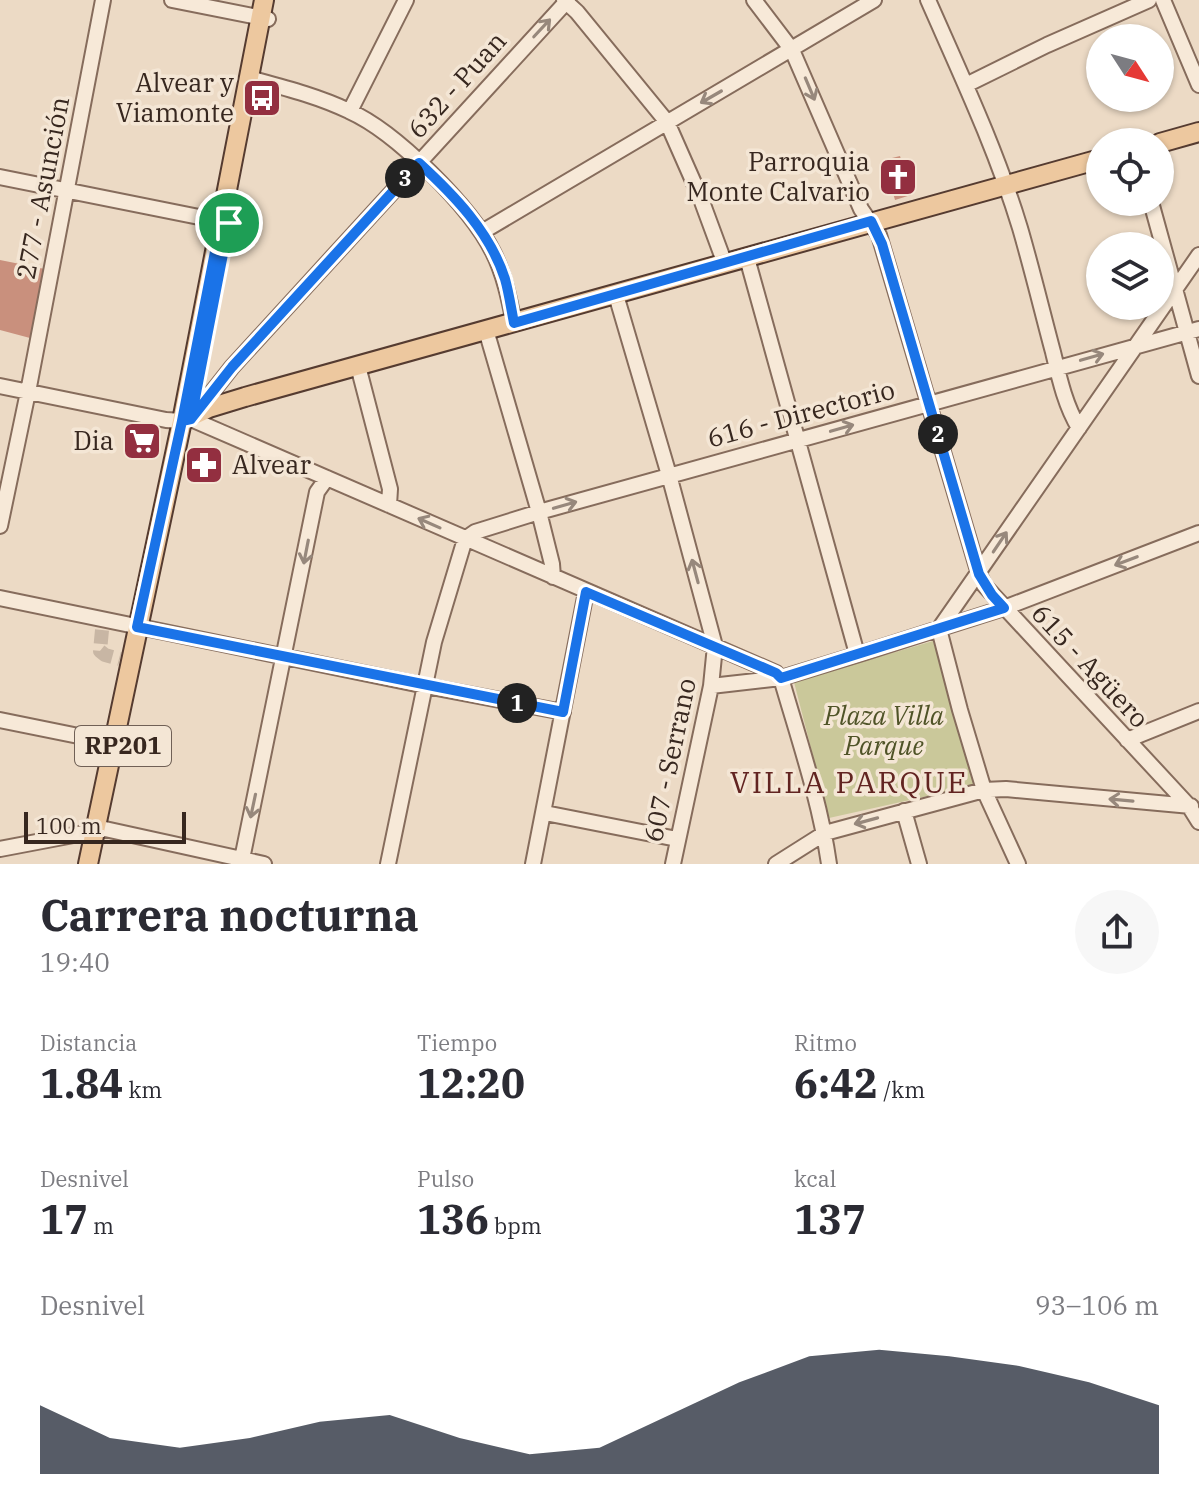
<!DOCTYPE html>
<html lang="es">
<meta charset="utf-8">
<style>
:root{--surface:#fff;--page:#f7f7f7;--text:#2b2b33;--muted:#7c7c81;--accent:#111827}
body{margin:0;font-family:"IBM Plex Serif",serif;background:var(--page);color:var(--text);height:100vh;display:flex;flex-direction:column;font-size:30px;white-space:nowrap}
*{box-sizing:border-box;margin:0}
p{font-size:26px;color:var(--muted)}
.icon{flex:none;width:44px;height:44px;fill:none;stroke:currentColor;stroke-width:2;stroke-linecap:round;stroke-linejoin:round}
.map{position:relative;height:864px;overflow:hidden}
.panel{display:flex;flex-direction:column;background:var(--surface);flex:1}
.panel>*{flex:none}
.needle{width:52px;rotate:126deg}
.fabs{position:absolute;left:1086px;top:24px;display:grid;gap:16px}
.fabs a{display:grid;place-items:center;width:88px;height:88px;border-radius:50%;background:var(--surface);box-shadow:0 2px 6px #0004;font-size:40px}
.scale{position:absolute;left:24px;bottom:20px;width:162px;box-sizing:border-box;padding-left:8px;border:4px solid #37271f;border-top:0;font-size:22px;line-height:28px;white-space:nowrap;color:#37271f;-webkit-text-stroke:6px #f4e6d5;paint-order:stroke}
.pin{position:absolute;display:grid;place-items:center;width:68px;height:68px;color:#fff;margin:-34px;border:4px solid #fff;border-radius:50%;box-shadow:0 2px 8px #0007}
.km{position:absolute;width:40px;height:40px;margin:-20px;border-radius:50%;background:#222;color:#fff;font-size:22px;line-height:40px;text-align:center}
.round{display:grid;place-items:center;flex:none;width:84px;height:84px;border-radius:42px;background:var(--page)}
.head{display:flex;align-items:center;justify-content:space-between;height:136px;padding:0 40px}
h1{font-size:44px;font-weight:700;line-height:60px}
.stats{display:grid;grid-template-columns:repeat(3,1fr);gap:12px;height:136px;padding:8px 40px}
.stats div{display:grid;align-content:center}
.stats b{font-size:40px;font-weight:700}
.stats small{font-size:22px;font-weight:400}
.stats p{font-size:22px}
.chart{height:224px;padding:16px 40px}
.chart p{display:flex;justify-content:space-between}
.chart svg{width:100%;height:144px;margin-top:8px;fill:var(--accent);opacity:.7}
.map>svg:first-child{display:block}
.green{fill:#cac89a}
.building{fill:#c9907d}
.lines{fill:none;stroke-linecap:round;stroke-linejoin:round}
.minor-tunnel{stroke:#c8b6a4;stroke-width:14;stroke-dasharray:14 7;stroke-linecap:butt}
.minor-casing{stroke:#866c5c;stroke-width:18}
.major-casing{stroke:#553b30;stroke-width:22}
.minor{stroke:#f7e9d8;stroke-width:14}
.major{stroke:#edc89f;stroke-width:18}
.oneway{stroke:#97887c}
.route-casing{stroke:#fff;stroke-width:16}
.route{stroke:#1a73e8;stroke-width:10}
.labels{text-anchor:middle;stroke-width:7;stroke-linejoin:round;paint-order:stroke}
.shield{fill:#f4e6d5;stroke:#706056;stroke-width:2}
.shield-label{font-size:24px;font-weight:bold;fill:#37271f}
.poi-label{font-size:26px;fill:#37271f;stroke:#f4e6d5;text-anchor:end}
.street-label{font-size:26px;fill:#37271f;stroke:#f4e6d5}
.park-label{font-size:26px;font-style:italic;fill:#4f5327;stroke:#f4e6d5}
.quarter-label{font-size:30px;letter-spacing:2px;fill:#622421;stroke:#f4e6d5}
</style>
<div class="map">
<svg width="1199" height="864" viewBox="0 0 1199 864">
<rect width="100%" height="100%" fill="#ecdac5"/>
<path class="green" d="M933 641 976 777 973 786 829 818 794 682Z"/>
<path class="building" d="M900 156 911 195 895 200 884 160Z
M0 260 45 269 30 338 0 330Z"/>
<g class="lines">
<path class="minor-tunnel" d="M102 630 100 651 105 655 120 659"/>
<g class="minor-casing">
<path id="minor" d="M172 0 268 19
M564 0 577 12 667 122 701 199 725 264
M568 0 232 367 191 419 776 673 781 678C799 740 820 801 829 864
M754 0 792 50 861 209 879 235 979 574 984 585 1189 806 1199 822
M928 0C961 75 996 149 1020 228 1032 269 1042 311 1053 352 1059 377 1065 405 1079 428
M1163 0 1199 85
M249 78C282 87 318 96 349 111 396 132 470 206 493 252 504 274 509 298 514 323
M966 85 1047 45 1149 0
M350 111 406 0
M0 177 229 223
M1151 202 1199 376
M482 232 874 0
M747 258 857 654
M616 295 669 475 715 646 711 686 673 864
M486 330 539 512 552 564 553 577
M358 366 390 489 389 505
M0 386 166 420 182 421
M0 526 28 392 103 0
M0 598 426 686 563 712
M711 686 781 678 866 652 1004 608 1199 533
M0 720 123 745
M1127 740 1199 711
M904 811 919 864
M545 813 677 839
M0 849 105 829 264 864
M241 864 317 492 327 478
M388 864 434 642 465 539 475 532 539 512 1199 329
M533 864 586 592
M776 864 825 833 984 790 1006 789 1191 806
M1018 864 984 790 960 710 939 629 1199 255"/>
</g>
<g class="major-casing">
<path id="major" d="M1160 143 1199 132
M182 421 209 408 245 397 1100 159
M88 864 182 421 264 0"/>
</g>
<use href="#minor" class="minor"/>
<use href="#major" class="major"/>
</g>
<defs><path id="oneway-shaft" d="M-6 0H5M1.5-3L5.5 0L1.5 3" fill="none" stroke-width="1.6" stroke-linecap="round" stroke-linejoin="round" transform="scale(2)"/></defs>
<g class="oneway">
<use href="#oneway-shaft" transform="translate(542 28) rotate(-47)"/>
<use href="#oneway-shaft" transform="translate(810 89) rotate(67)"/>
<use href="#oneway-shaft" transform="translate(711 97) rotate(150)"/>
<use href="#oneway-shaft" transform="translate(1092 357) rotate(-16)"/>
<use href="#oneway-shaft" transform="translate(842 428) rotate(-16)"/>
<use href="#oneway-shaft" transform="translate(565 505) rotate(-16)"/>
<use href="#oneway-shaft" transform="translate(429 523) rotate(-156)"/>
<use href="#oneway-shaft" transform="translate(1000 542) rotate(-56)"/>
<use href="#oneway-shaft" transform="translate(306 552) rotate(101)"/>
<use href="#oneway-shaft" transform="translate(1126 561) rotate(159)"/>
<use href="#oneway-shaft" transform="translate(695 571) rotate(-105)"/>
<use href="#oneway-shaft" transform="translate(1121 800) rotate(-175)"/>
<use href="#oneway-shaft" transform="translate(253 806) rotate(102)"/>
<use href="#oneway-shaft" transform="translate(866 821) rotate(165)"/>
</g>
<g class="lines">
<g class="route-casing">
<path id="route" d="M229 223 191 419 182 421 137 627 563 712 586 592 776 673 781 678 1004 608 992 595 979 574 882 244 871 221 514 323C511 308 509 293 505 279 490 232 454 195 419 163L232 367 191 419 182 421 221 221 229 223"/>
</g>
<use href="#route" class="route"/>
</g>
<defs>
<g id="bus-square" transform="scale(2)"><rect x="-9" y="-9" width="18" height="18" rx="4" fill="#932f40" stroke="#f4e6d5"/><path d="M-5-6H5V4H4V6H2V4H-2V6H-4V4H-5ZM-3.5-4V0h7V-4ZM-3.5 1.2v1.5H-2V1.2ZM2 1.2v1.5H3.5V1.2Z" fill="#fff"/></g>
<g id="church-square" transform="scale(2)"><rect x="-9" y="-9" width="18" height="18" rx="4" fill="#932f40" stroke="#f4e6d5"/><path d="M-1.2-6h2.4v3.5h3.3v2.4h-3.3V6h-2.4V-.1h-3.3v-2.4h3.3Z" fill="#fff"/></g>
<g id="supermarket-square" transform="scale(2)"><rect x="-9" y="-9" width="18" height="18" rx="4" fill="#932f40" stroke="#f4e6d5"/><path d="M-6-5.5h2.5l.6 2H6L4.5 2H-2.5L-4.4-4H-6ZM-1.5 3.2a1.3 1.3 0 1 0 .1 0ZM3 3.2a1.3 1.3 0 1 0 .1 0Z" fill="#fff"/></g>
<g id="pharmacy-square" transform="scale(2)"><rect x="-9" y="-9" width="18" height="18" rx="4" fill="#932f40" stroke="#f4e6d5"/><path d="M-2-6h4v4h4v4h-4v4h-4v-4h-4v-4h4Z" fill="#fff"/></g>
</defs>
<g fill-rule="evenodd">
<use href="#bus-square" x="262" y="98"/>
<use href="#church-square" x="898" y="177"/>
<use href="#supermarket-square" x="142" y="441"/>
<use href="#pharmacy-square" x="204" y="465"/>
</g>
<g class="labels">
<rect class="shield" x="75" y="726" width="96" height="40" rx="6"/>
<g class="shield-label">
<text x="123" y="754">RP201</text>
</g>
<g class="poi-label">
<text x="234" y="92">Alvear y<tspan x="234" dy="30">Viamonte</tspan></text>
<text x="870" y="171">Parroquia<tspan x="870" dy="30">Monte Calvario</tspan></text>
<text x="114" y="450">Dia</text>
<text x="232" y="474" text-anchor="start">Alvear</text>
</g>
<g class="street-label">
<text transform="translate(457 85) rotate(-48)" y="9">632 - Puan</text>
<text transform="translate(43 188) rotate(-79)" y="9">277 - Asunción</text>
<text transform="translate(801 414) rotate(-15)" y="9">616 - Directorio</text>
<text transform="translate(1090 666) rotate(47)" y="9">615 - Agüero</text>
<text transform="translate(670 760) rotate(-78)" y="9">607 - Serrano</text>
</g>
<g class="park-label">
<text x="884" y="725">Plaza Villa<tspan x="884" dy="30">Parque</tspan></text>
</g>
<g class="quarter-label">
<text x="849" y="793">VILLA PARQUE</text>
</g>
</g>
</svg>
<div class="fabs">
<a><svg class="needle" viewBox="-14 -14 28 28"><path d="M0-13l5 13h-10z" fill="#e53935"/><path d="M0 13l5-13h-10z" fill="#7c7c81"/></svg></a>
<a><svg class="icon" aria-label="locate" viewBox="0 0 24 24"><circle cx="12" cy="12" r="6"/><path d="M12 2v4M12 18v4M2 12h4M18 12h4"/></svg></a>
<a><svg class="icon" aria-label="layers" viewBox="0 0 24 24"><path d="M12 4l9 5-9 5-9-5zM3 14l9 5 9-5"/></svg></a>
</div>
<div class="scale">100 m</div>
<div class="pin" style="left:229px;top:223px;background:#1e9e55"><svg class="icon" aria-label="arrive" viewBox="0 0 24 24"><path d="M6 21V4h12l-3 4 3 4H6"/></svg></div>
<b class="km" style="left:517px;top:703px">1</b>
<b class="km" style="left:938px;top:434px">2</b>
<b class="km" style="left:405px;top:178px">3</b>
</div>
<section class="panel">
<div class="head"><div><h1>Carrera nocturna</h1><p>19:40</p></div><a class="round"><svg class="icon" aria-label="share" viewBox="0 0 24 24"><path d="M12 15V3M7 8l5-5 5 5M5 13v7h14v-7"/></svg></a></div>
<div class="stats">
<div><p>Distancia</p><b>1.84<small> km</small></b></div>
<div><p>Tiempo</p><b>12:20</b></div>
<div><p>Ritmo</p><b>6:42<small> /km</small></b></div>
</div>
<div class="stats">
<div><p>Desnivel</p><b>17<small> m</small></b></div>
<div><p>Pulso</p><b>136<small> bpm</small></b></div>
<div><p>kcal</p><b>137</b></div>
</div>
<div class="chart"><p><span>Desnivel</span>93–106 m</p>
<svg viewBox="0 0 160 44" preserveAspectRatio="none"><path d="M0 44V23L10 33L20 36L30 33L40 28L50 26L60 33L70 38L80 36L90 26L100 16L110 8L120 6L130 8L140 11L150 16L160 23V44z"/></svg>
</div>
</section>
